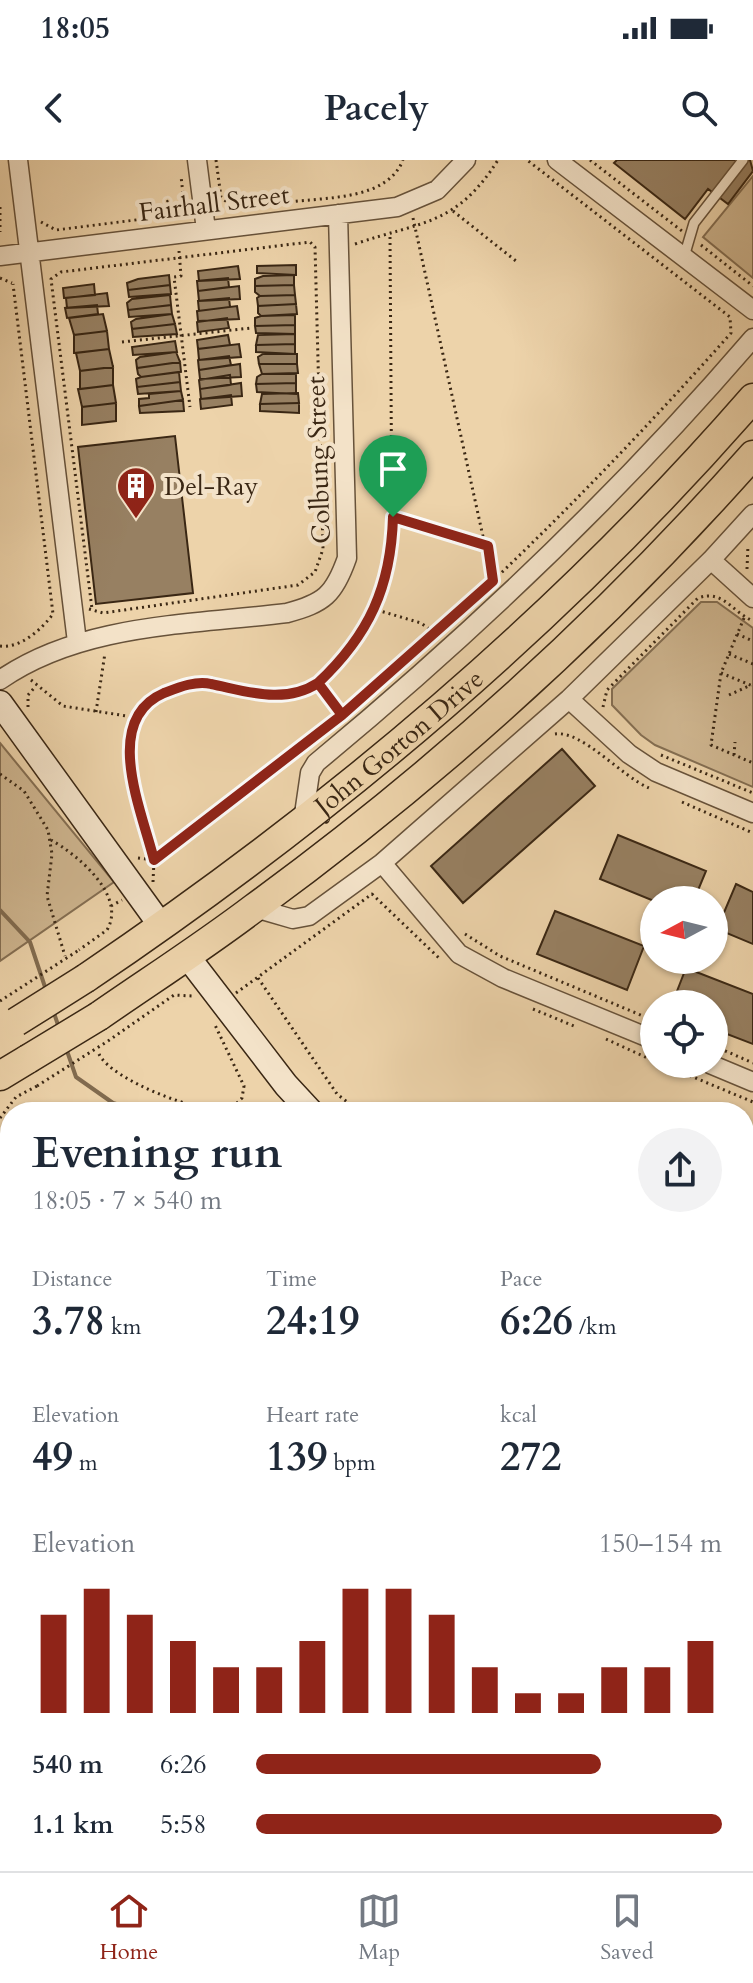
<!DOCTYPE html>
<meta charset="utf-8">
<style>
:root{--surface:#fff;--page:#f2f2f3;--text:#1f2937;--muted:#747a83;--line:#e0e1e3;--accent:#8f2418}
body{margin:0;font-family:Cardo,serif;background:var(--page);color:var(--text);height:100vh;display:flex;flex-direction:column;font-size:30px;white-space:nowrap}
*{box-sizing:border-box;margin:0}
p{font-size:26px;color:var(--muted)}
.icon{flex:none;width:44px;height:44px;fill:none;stroke:currentColor;stroke-width:2;stroke-linecap:round;stroke-linejoin:round}
.map{position:relative;flex:1;overflow:hidden}
.side{position:absolute;left:0px;top:942px;width:754px;height:770px;display:flex;flex-direction:column;background:var(--surface);border-radius:32px 32px 0 0;box-shadow:0 2px 6px #0004}
.side>*{flex:none}
.needle{width:52px;rotate:263deg}
.buttons{position:absolute;left:640px;top:726px;display:grid;gap:16px}
.buttons a{display:grid;place-items:center;width:88px;height:88px;border-radius:50%;background:var(--surface);box-shadow:0 2px 6px #0004;font-size:40px}
.pin{position:absolute;display:grid;place-items:center;width:68px;height:68px;color:#fff;margin:-82px -34px;border-radius:50% 50% 50% 0;rotate:-45deg;box-shadow:0 0 8px #0007}
.pin .icon{rotate:45deg}
.round{display:grid;place-items:center;flex:none;width:84px;height:84px;border-radius:42px;background:var(--page)}
.overview{display:flex;align-items:center;justify-content:space-between;height:136px;padding:0 32px}
h1{font-size:44px;font-weight:600;line-height:60px}
.metrics{display:grid;grid-template-columns:repeat(3,1fr);gap:12px;height:136px;padding:8px 32px}
.metrics div{display:grid;align-content:center}
.metrics b{font-size:40px;font-weight:600}
.metrics small{font-size:22px;font-weight:400}
.metrics p{font-size:22px}
.chart{height:224px;padding:16px 32px}
.chart p{display:flex;justify-content:space-between}
.chart svg{width:100%;height:144px;margin-top:8px;stroke:var(--accent);stroke-width:6}
ul{padding:0 32px;list-style:none;font-size:26px}
li{display:grid;grid-template-columns:128px 96px 1fr;align-items:center;height:60px}
li i{height:20px;border-radius:10px;background:var(--accent)}
.status{display:flex;justify-content:space-between;align-items:center;height:56px;padding:0 40px;background:var(--surface);direction:ltr}
.status svg{height:22px;fill:currentColor}
header{display:flex;justify-content:space-between;align-items:center;height:104px;padding:0 32px;background:var(--surface);font-size:36px;font-weight:600}
.tab-bar{display:flex;justify-content:space-around;align-items:center;height:112px;border-top:2px solid var(--line);background:var(--surface);font-size:22px;color:var(--muted)}
.tab-bar a{display:grid;justify-items:center;gap:4px}
.tab-bar .on{color:var(--accent)}
.map>svg:first-child{display:block}
.green{fill:#cfb690;stroke:#846e52;stroke-width:2}
.lines{fill:none;stroke-linecap:round;stroke-linejoin:round}
.stream{stroke:#816b4f;stroke-width:4}
.building{fill:#978062;stroke:#3a2714;stroke-width:2}
.lane-casing{stroke:#67523a;stroke-width:12}
.street-casing{stroke:#67523a;stroke-width:21}
.secondary-casing{stroke:#3a2714;stroke-width:27}
.primary-casing{stroke:#3a2714;stroke-width:31}
.path{stroke:#3a2714;stroke-width:3;stroke-dasharray:2 4;stroke-linecap:butt}
.lane{stroke:#f3e2c8;stroke-width:9}
.street{stroke:#f3e2c8;stroke-width:18}
.secondary{stroke:#f3e2c8;stroke-width:24}
.primary{stroke:#edd3aa;stroke-width:28}
.primary-bridge-casing{stroke:#3a2714;stroke-width:31;stroke-linecap:butt}
.path-bridge{stroke:#3a2714;stroke-width:3;stroke-dasharray:2 4;stroke-linecap:butt}
.primary-bridge{stroke:#edd3aa;stroke-width:28}
.route-casing{stroke:#fff;stroke-width:16}
.route{stroke:#8f2418;stroke-width:10}
.labels{text-anchor:middle;stroke-width:8;stroke-linejoin:round;paint-order:stroke}
.street-label{font-size:26px;fill:#3a2714;stroke:#f3e2c8}
.poi-label{font-size:26px;fill:#3a2714;stroke:#f3e2c8;text-anchor:start}
</style>
<div class="status"><b>18:05</b><svg viewBox="0 0 49 12"><path d="M0 12V9h3v3zM5 12V6h3v6zM10 12V3h3v9zM15 12V0h3v12zM26 1h20v11H26zM47 4h2v5h-2z"/></svg></div>
<header><svg class="icon" aria-label="back" viewBox="0 0 24 24"><path d="M15 5l-7 7 7 7"/></svg>Pacely<svg class="icon" aria-label="search" viewBox="0 0 24 24"><circle cx="10" cy="10" r="6"/><path d="M15 15l6 6"/></svg></header>
<div class="map">
<svg width="753" height="1711" viewBox="0 0 753 1711">
<rect width="100%" height="100%" fill="#edd3aa"/>
<filter id="stains"><feTurbulence type="fractalNoise" baseFrequency=".0025" numOctaves="4"/><feColorMatrix values="0 0 0 0 .2 0 0 0 0 .09 0 0 0 0 .02 0 0 0 .5 -.17"/></filter>
<radialGradient id="worn" r=".72"><stop offset=".6" stop-color="#630" stop-opacity="0"/><stop offset="1" stop-color="#630" stop-opacity=".3"/></radialGradient>
<path class="green" d="M753 16V118L703 77Z
M701 442H717L753 468V627L655 585 641 575 612 545V529Z
M0 583 114 722 0 801Z
M744 1128H753V1711H0V1525L10 1512V1702H744Z"/>
<g class="lines">
<path class="stream" d="M0 750 30 782 46 830
M53 850 59 868
M66 888 76 917 113 943 141 952
M744 1199 753 1200
M614 1711V1702"/>
</g>
<path class="building" d="M617 0H750L753 11 728 44 708 29 685 59 614 3Z
M296 105V115L257 113V106Z
M238 106 240 119 199 121 198 111Z
M169 115 170 125 128 130 127 123 138 119Z
M294 115V125L255 126V119L263 116Z
M228 118 229 127 198 131 197 121Z
M94 124 95 135 64 138 63 128Z
M170 125 171 134 129 137 128 130Z
M294 125 295 135 260 136 255 132V126Z
M239 126 240 139 199 141 198 131Z
M107 133 109 146 67 148 66 138Z
M170 135 171 145 128 150 127 143 132 139Z
M295 135 296 144 258 146 257 138 260 136Z
M229 138 230 147 199 151 198 141Z
M296 144 297 154 261 156 258 153V146Z
M97 145 98 154 67 158 65 148Z
M171 145 172 154 129 157 128 150Z
M237 146 239 159 198 161 197 151Z
M103 154 107 171 74 175 69 158Z
M172 154 175 164 132 169 131 162 136 159Z
M295 155V165L255 166V158L261 156Z
M227 158 229 168 198 172 197 162Z
M175 164 177 174 133 177 132 169Z
M295 165V174L256 173 255 166Z
M107 171 109 189 74 193V175Z
M295 174V184L256 185 258 175Z
M228 175 230 185 198 189 197 180Z
M175 181 177 192 133 195 132 187Z
M239 184 241 197 199 200 198 189Z
M295 184V194L256 192V185Z
M109 189 113 207 80 211 76 193Z
M176 192 180 202 137 208 136 200 140 197Z
M263 194H297V204H259L258 197Z
M229 196 231 205 199 210 198 200Z
M180 202 181 212 141 217 138 214 137 208Z
M240 204 241 217 200 219 199 210Z
M259 204H297L298 213 262 214Z
M113 207V225L80 229V211Z
M179 212 180 222 137 227 136 219 141 217Z
M262 214H296V223L256 224 257 217Z
M230 215 231 225 200 229 199 220Z
M180 222 181 231 138 234 137 227Z
M241 223 242 236 201 239 200 229Z
M296 223V234L257 232 256 224Z
M113 225 116 243 82 247 78 229Z
M181 231 183 240 139 246V239L149 238V234Z
M298 233 299 243 260 244 262 234Z
M231 235 232 245 201 249 200 239Z
M183 240 184 251 140 253 139 246Z
M116 243V261L82 265V247Z
M299 243V253L260 251V244Z
M175 276 193 433 96 444 78 287Z
M562 589 595 626 463 743 431 706Z
M618 675 706 711 694 740 654 741 600 719Z
M736 724 753 732V784L717 769Z
M555 751 644 786 627 830 537 794Z
M686 808 753 834V884L714 869V844H672Z"/>
<g class="lines">
<g class="lane-casing">
<path id="lane" d="M684 97 694 63 743 0
M0 1457 10 1444"/>
</g>
<g class="street-casing">
<path id="street" d="M18 0 77 482
M197 0 206 70
M557 0 753 150
M0 96 397 47 437 30 466 0
M711 400 753 438
M0 520C82 463 191 465 287 453 324 443 334 435 347 398L338 54
M569 539 629 594 656 612 753 653
M303 661 310 613 316 603C473 473 620 333 753 178
M382 703 459 794 503 818 654 880
M255 748 293 759 309 756 382 703 569 539 711 400 753 354
M710 904 753 922"/>
</g>
<g class="secondary-casing">
<path id="secondary" d="M0 543 162 767
M187 796 286 925 311 952
M744 1107 753 1108"/>
</g>
<g class="primary-casing">
<g id="primary">
<path id="s1" d="M86 818C332 652 558 462 753 238"/>
<path d="M99 856C151 820 204 786 254 748 435 616 605 462 753 295"/>
<path d="M0 916 28 899"/>
</g>
</g>
<path class="path" d="M216 0 221 37 235 49 243 48
M590 0 682 71
M290 42C328 37 387 40 403 0
M0 47V72
M453 51 516 101
M413 58 493 422
M41 62 56 70 175 55 184 43 181 16
M355 84C422 61 456 66 498 0
M701 85 753 126
M179 91 181 116 174 117 190 247
M0 118 12 123
M122 182 251 168
M393 357 488 386
M747 409 748 385
M89 449 103 453 298 425 315 412 323 389 315 87 310 82 61 112 51 119 92 449
M377 450 421 463 436 474
M744 458 721 513 711 585 753 603
M737 474 753 481
M0 486C20 489 42 469 53 454L13 124
M729 494 753 504
M721 513 753 526
M31 520 63 546 133 557
M318 523 342 555
M729 535 751 525
M28 547V535L35 527
M603 547 607 530 698 438C723 429 732 452 753 461
M96 552 105 493
M555 574C582 570 621 616 649 628
M661 595 753 633
M734 595 735 582
M0 614 24 631 48 670 52 694 47 736 65 796
M682 642 753 673
M51 680C78 695 127 736 107 770L79 790
M138 698 154 700C218 650 284 604 346 552 485 436 611 308 731 173L730 157 527 0
M153 722 154 700 128 594 134 557 154 537 178 527 207 522 246 534 278 535 314 526 347 496 376 450 392 378 390 75
M111 746 122 740
M465 774 500 796 643 856
M258 818 337 934 360 952
M236 833 372 734 439 798
M533 849 574 866
M606 879 654 901
M108 881 174 835 192 836
M714 886 753 903
M99 894C111 920 202 955 230 950L242 938 244 926 215 865
M662 904 753 942
M0 958 16 937 37 926
M744 1077 753 1078
M744 1354 753 1349
M744 1501H753
M744 1629 753 1625
M519 1702 523 1711"/>
<use href="#lane" class="lane"/>
<use href="#street" class="street"/>
<use href="#secondary" class="secondary"/>
<use href="#primary" class="primary"/>
<g class="primary-bridge-casing">
<path id="primary-bridge" d="M16 862 86 818
M28 899 99 856"/>
</g>
<path class="path-bridge" d="M0 841 79 790
M37 926 108 881"/>
<use href="#primary-bridge" class="primary-bridge"/>
</g>
<g class="lines">
<g class="route-casing">
<path id="route" d="M393 357C391 427 369 475 318 523L342 555 154 700C142 651 101 560 164 533 177 528 196 520 211 524 246 531 284 545 318 523L342 555 493 421 488 386 393 357"/>
</g>
<use href="#route" class="route"/>
</g>
<defs>
<g id="building-pin" transform="scale(2)"><path d="M0 17L-7.5 6A9.5 9.5 0 1 1 7.5 6Z" fill="#8f2418" stroke="#f3e2c8"/><path d="M-4-6H4V6H1V3H-1V6H-4ZM-2.5-4.3h1.7v1.8h-1.7ZM.8-4.3h1.7v1.8H.8ZM-2.5-1h1.7V.8h-1.7ZM.8-1h1.7V.8H.8Z" fill="#fff"/></g>
</defs>
<g fill-rule="evenodd">
<use href="#building-pin" x="136" y="326"/>
</g>
<g class="labels">
<g class="street-label">
<text transform="translate(214 43) rotate(-7)" y="9">Fairhall Street</text>
<text transform="translate(318 300) rotate(-92)" y="9">Colbung Street</text>
<text dy="9" stroke="none"><textPath href="#s1" startOffset="392">John Gorton Drive</textPath></text>
</g>
<g class="poi-label">
<text x="164" y="335">Del-Ray</text>
</g>
</g>
<rect width="100%" height="100%" filter="url(#stains)"/>
<rect width="100%" height="100%" fill="url(#worn)"/>
</svg>
<div class="buttons">
<a><svg class="needle" viewBox="-14 -14 28 28"><path d="M0-13l5 13h-10z" fill="#e53935"/><path d="M0 13l5-13h-10z" fill="#747a83"/></svg></a>
<a><svg class="icon" aria-label="locate" viewBox="0 0 24 24"><circle cx="12" cy="12" r="6"/><path d="M12 2v4M12 18v4M2 12h4M18 12h4"/></svg></a>
</div>
<div class="pin" style="left:393px;top:357px;background:#1e9e55"><svg class="icon" aria-label="arrive" viewBox="0 0 24 24"><path d="M6 21V4h12l-3 4 3 4H6"/></svg></div>
<section class="side">
<div class="overview"><div><h1>Evening run</h1><p>18:05 · 7 × 540 m</p></div><a class="round"><svg class="icon" aria-label="share" viewBox="0 0 24 24"><path d="M12 15V3M7 8l5-5 5 5M5 13v7h14v-7"/></svg></a></div>
<div class="metrics">
<div><p>Distance</p><b>3.78<small> km</small></b></div>
<div><p>Time</p><b>24:19</b></div>
<div><p>Pace</p><b>6:26<small> /km</small></b></div>
</div>
<div class="metrics">
<div><p>Elevation</p><b>49<small> m</small></b></div>
<div><p>Heart rate</p><b>139<small> bpm</small></b></div>
<div><p>kcal</p><b>272</b></div>
</div>
<div class="chart"><p><span>Elevation</span>150–154 m</p>
<svg viewBox="0 0 160 44" preserveAspectRatio="none"><path d="M5 44V14M15 44V6M25 44V14M35 44V22M45 44V30M55 44V30M65 44V22M75 44V6M85 44V6M95 44V14M105 44V30M115 44V38M125 44V38M135 44V30M145 44V30M155 44V22"/></svg>
</div>
<ul>
<li><b>540 m</b>6:26<i style="width:74%"></i></li>
<li><b>1.1 km</b>5:58<i style="width:100%"></i></li>
</ul>
</section>
</div>
<nav class="tab-bar">
<a class="on"><svg class="icon" aria-label="home" viewBox="0 0 24 24"><path d="M3 11l9-7 9 7M6 9v11h12V9"/></svg>Home</a>
<a><svg class="icon" aria-label="map" viewBox="0 0 24 24"><path d="M3 6l6-2 6 2 6-2v14l-6 2-6-2-6 2zM9 4v14M15 6v14"/></svg>Map</a>
<a><svg class="icon" aria-label="saved" viewBox="0 0 24 24"><path d="M7 4h10v16l-5-4-5 4z"/></svg>Saved</a>
</nav>
